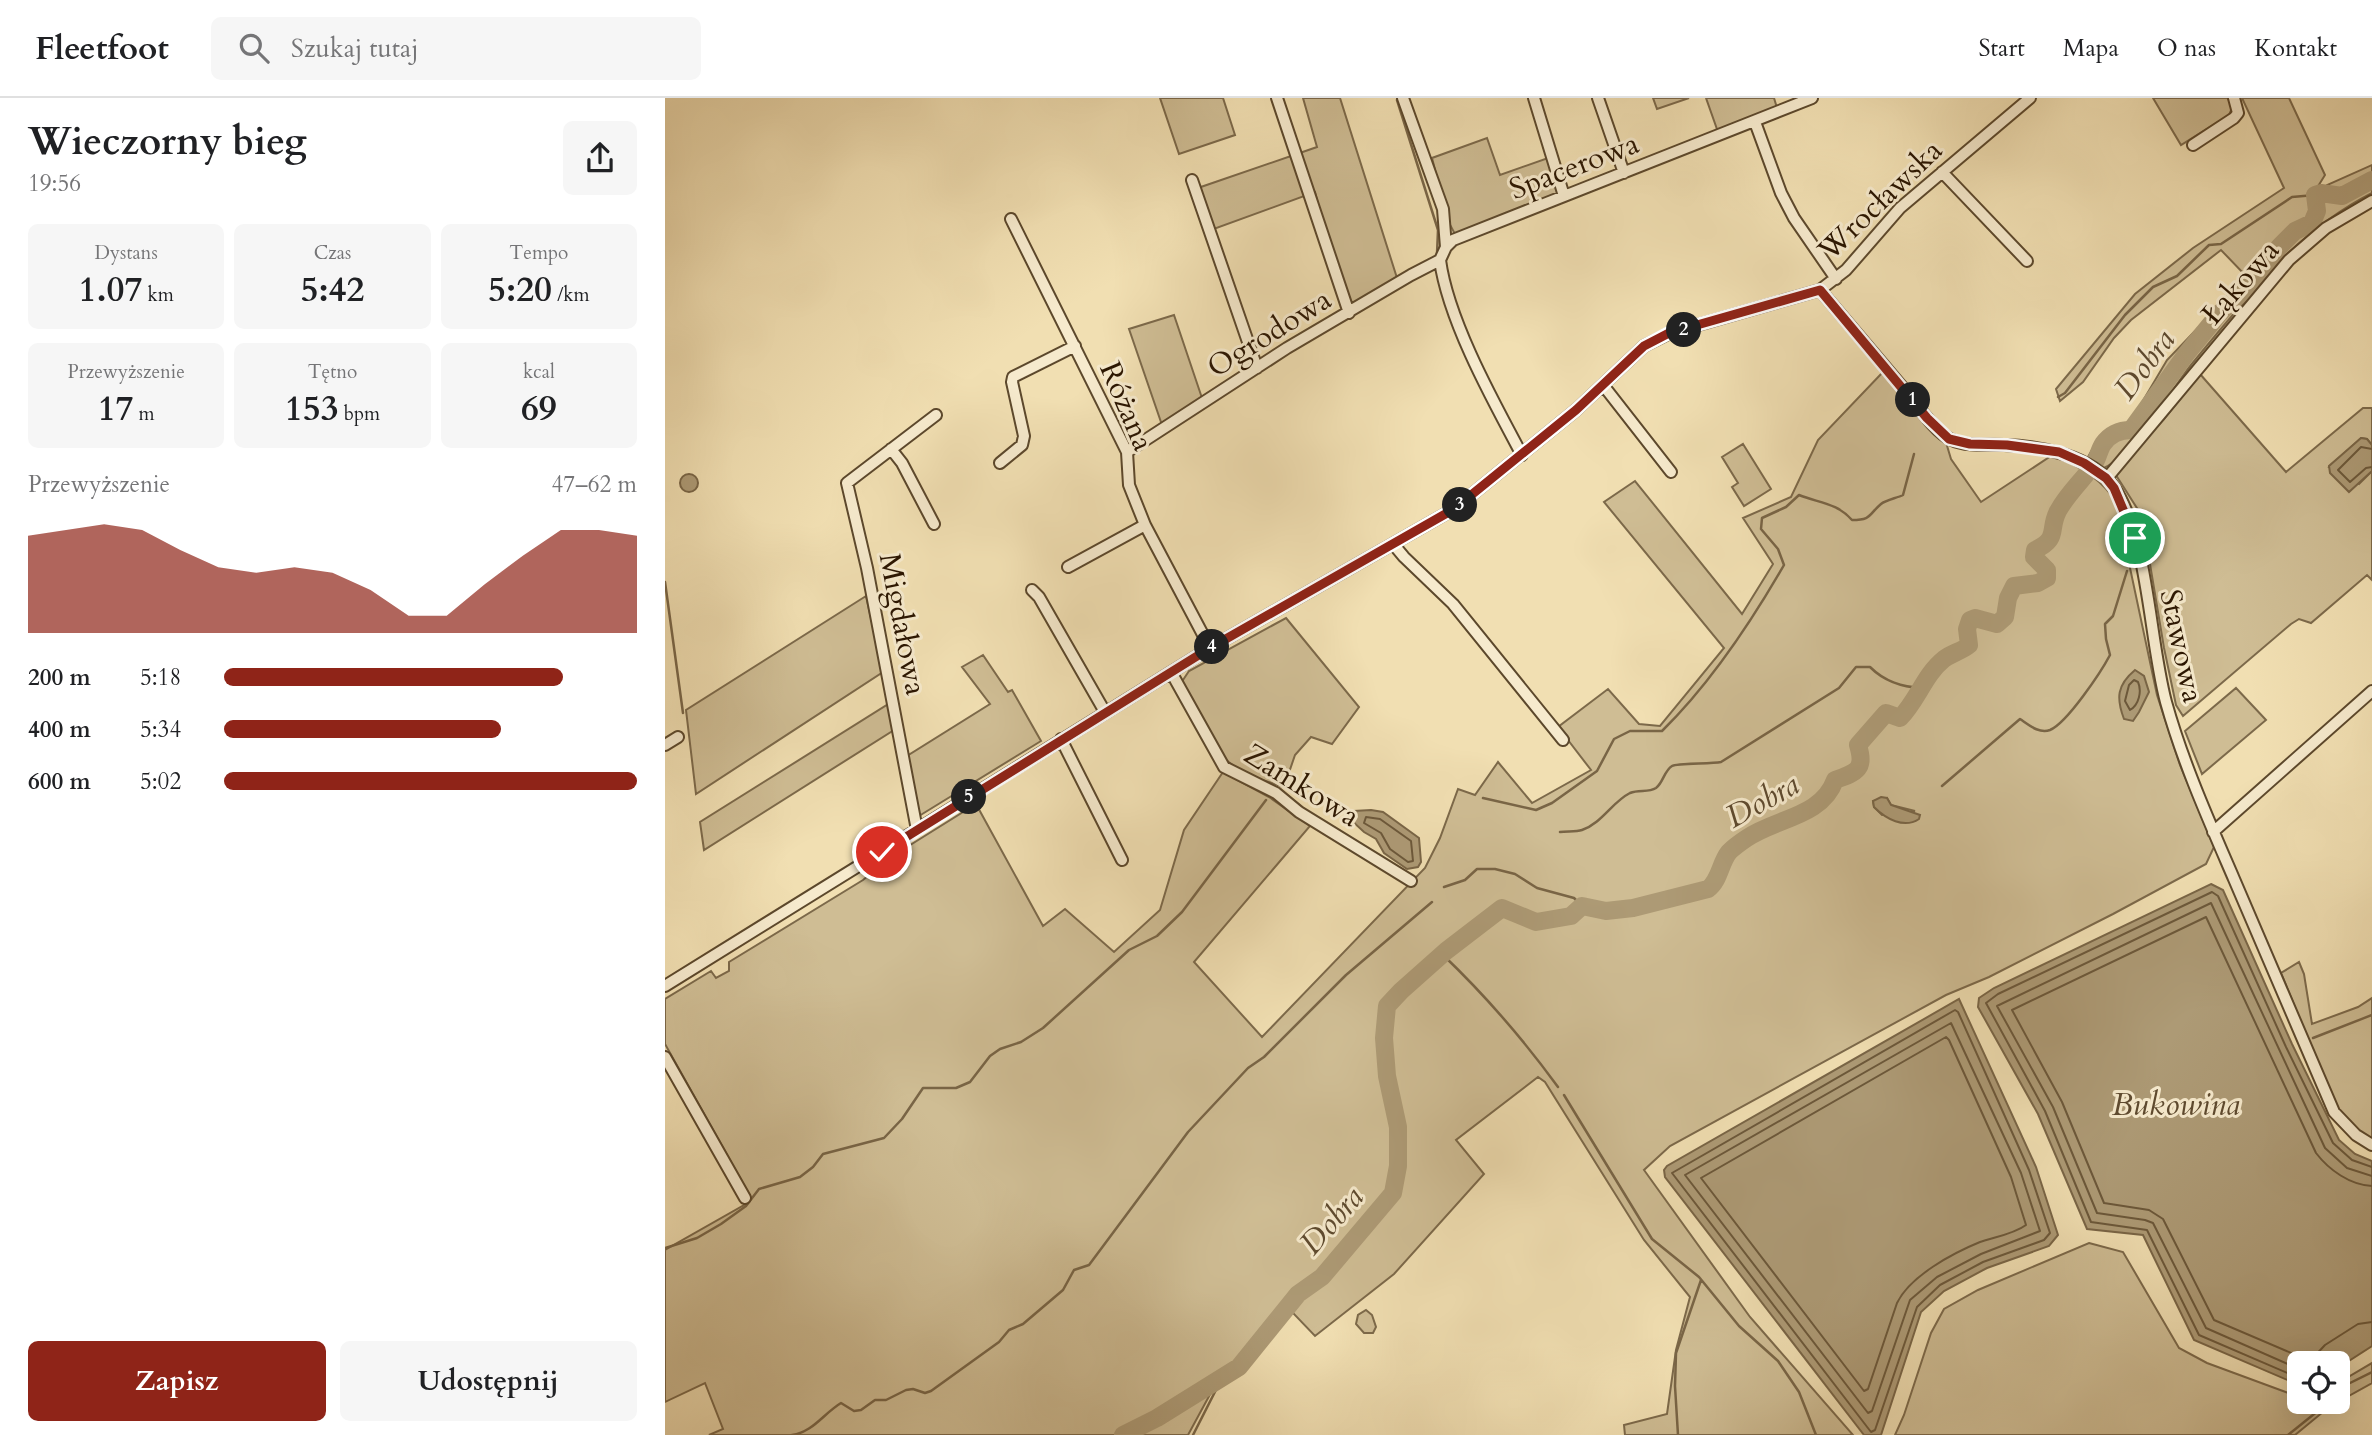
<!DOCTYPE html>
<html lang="pl">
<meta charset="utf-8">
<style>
:root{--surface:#fff;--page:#f6f6f6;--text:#202124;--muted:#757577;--line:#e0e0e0;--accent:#8f2418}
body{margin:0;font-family:Cardo,serif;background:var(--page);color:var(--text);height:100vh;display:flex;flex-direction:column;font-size:26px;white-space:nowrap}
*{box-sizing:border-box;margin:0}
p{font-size:23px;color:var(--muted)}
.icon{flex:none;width:38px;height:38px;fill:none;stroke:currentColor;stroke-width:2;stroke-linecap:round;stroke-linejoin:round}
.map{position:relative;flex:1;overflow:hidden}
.sheet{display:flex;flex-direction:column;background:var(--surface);width:665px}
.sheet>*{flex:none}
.fabs{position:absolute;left:1622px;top:1253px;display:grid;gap:14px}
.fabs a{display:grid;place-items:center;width:63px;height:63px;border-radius:10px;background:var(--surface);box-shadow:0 7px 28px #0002;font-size:35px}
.pin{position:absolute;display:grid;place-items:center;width:60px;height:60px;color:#fff;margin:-30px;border:4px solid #fff;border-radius:50%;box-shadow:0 2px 7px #0007}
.km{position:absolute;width:35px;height:35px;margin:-18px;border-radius:50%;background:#222;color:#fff;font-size:19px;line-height:35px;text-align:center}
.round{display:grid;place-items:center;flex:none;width:74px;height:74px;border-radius:10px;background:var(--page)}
.summary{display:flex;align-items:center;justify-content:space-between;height:119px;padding:0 28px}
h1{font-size:38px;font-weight:800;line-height:52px}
.stats{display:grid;grid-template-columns:repeat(3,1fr);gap:10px;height:119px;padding:7px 28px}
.stats div{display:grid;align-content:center;border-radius:10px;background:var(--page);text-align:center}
.stats b{font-size:35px;font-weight:800}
.stats small{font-size:19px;font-weight:400}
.stats p{font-size:19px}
.chart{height:196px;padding:14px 28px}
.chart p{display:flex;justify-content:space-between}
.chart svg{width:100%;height:126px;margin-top:7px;fill:var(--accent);opacity:.7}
.button{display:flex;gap:14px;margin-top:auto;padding:14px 28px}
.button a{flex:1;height:80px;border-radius:10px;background:var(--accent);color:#fff;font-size:28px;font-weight:800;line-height:80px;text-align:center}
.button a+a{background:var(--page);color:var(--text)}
ul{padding:0 28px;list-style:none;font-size:23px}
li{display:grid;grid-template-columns:112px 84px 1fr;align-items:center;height:52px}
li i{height:18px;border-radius:9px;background:var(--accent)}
header{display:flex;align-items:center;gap:42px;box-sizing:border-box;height:98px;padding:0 35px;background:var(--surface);border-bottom:2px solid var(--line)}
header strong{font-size:33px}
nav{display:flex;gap:38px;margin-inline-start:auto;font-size:24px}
.search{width:490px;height:63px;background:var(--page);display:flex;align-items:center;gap:18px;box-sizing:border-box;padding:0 24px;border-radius:10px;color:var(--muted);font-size:26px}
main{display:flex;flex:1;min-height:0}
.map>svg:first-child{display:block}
.green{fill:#cfbd94;stroke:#7c694a;stroke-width:2;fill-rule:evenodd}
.water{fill:#ad9a75;stroke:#796546;stroke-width:2}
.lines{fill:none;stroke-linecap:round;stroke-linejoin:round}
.shore{stroke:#6c583a;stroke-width:2}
.stream{stroke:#796546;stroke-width:2.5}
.river{stroke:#ad9a75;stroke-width:18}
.street-casing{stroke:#5c482c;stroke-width:14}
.street{stroke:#f6eacd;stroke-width:10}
.route-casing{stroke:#fff;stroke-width:14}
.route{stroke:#8f2418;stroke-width:9}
.labels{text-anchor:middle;stroke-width:6;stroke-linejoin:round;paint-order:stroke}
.street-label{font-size:30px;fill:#2a1500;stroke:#f6eacd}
.water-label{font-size:32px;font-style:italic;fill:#5e4a2f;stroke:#f6eacd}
</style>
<header>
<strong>Fleetfoot</strong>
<div class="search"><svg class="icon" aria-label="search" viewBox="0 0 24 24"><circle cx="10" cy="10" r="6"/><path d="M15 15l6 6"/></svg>Szukaj tutaj</div>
<nav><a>Start</a><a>Mapa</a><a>O nas</a><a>Kontakt</a></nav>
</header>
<main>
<section class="sheet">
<div class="summary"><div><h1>Wieczorny bieg</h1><p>19:56</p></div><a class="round"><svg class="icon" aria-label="share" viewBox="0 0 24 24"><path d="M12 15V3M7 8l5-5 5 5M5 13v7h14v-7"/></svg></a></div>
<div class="stats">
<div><p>Dystans</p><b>1.07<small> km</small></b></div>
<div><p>Czas</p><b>5:42</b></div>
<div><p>Tempo</p><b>5:20<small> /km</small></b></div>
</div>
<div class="stats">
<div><p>Przewyższenie</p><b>17<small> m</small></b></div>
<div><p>Tętno</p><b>153<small> bpm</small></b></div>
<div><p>kcal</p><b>69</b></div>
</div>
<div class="chart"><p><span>Przewyższenie</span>47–62 m</p>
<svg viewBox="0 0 160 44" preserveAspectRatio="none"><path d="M0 44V10L10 8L20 6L30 8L40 15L50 21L60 23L70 21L80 23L90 29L100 38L110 38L120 27L130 17L140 8L150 8L160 10V44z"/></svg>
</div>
<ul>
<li><b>200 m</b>5:18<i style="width:82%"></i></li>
<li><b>400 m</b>5:34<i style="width:67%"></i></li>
<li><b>600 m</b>5:02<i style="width:100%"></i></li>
</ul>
<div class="button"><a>Zapisz</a><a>Udostępnij</a></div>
</section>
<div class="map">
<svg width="1707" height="1337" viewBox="0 0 1707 1337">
<rect width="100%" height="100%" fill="#f1dfb2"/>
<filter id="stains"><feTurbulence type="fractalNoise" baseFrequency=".00286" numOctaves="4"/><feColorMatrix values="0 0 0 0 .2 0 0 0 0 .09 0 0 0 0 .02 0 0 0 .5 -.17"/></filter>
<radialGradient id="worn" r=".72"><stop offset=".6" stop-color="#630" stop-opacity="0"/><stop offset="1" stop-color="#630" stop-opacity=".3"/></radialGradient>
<path class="green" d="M495 0H558L570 37 514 56Z
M638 0H675L732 180 687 207 661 136 650 94 546 132 533 90 652 49Z
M988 0H1024L992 11Z
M1041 0H1109L1112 10 1053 34Z
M1488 0H1563L1567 10 1564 17 1516 47Z
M1577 0H1624L1660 77 1647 98 1662 87 1707 67V95C1676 111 1650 130 1625 154 1590 189 1557 229 1526 267 1508 290 1461 365 1436 371L1423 359 1433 341 1451 329 1466 323 1502 262 1582 179 1556 152 1466 222 1449 240 1418 284 1395 303 1391 291 1470 196 1528 150 1619 90Z
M822 40 835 77 883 60 894 97 791 138 783 123 767 60Z
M509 217 537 300 497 327 464 231Z
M1217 275 1280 341 1286 361 1316 404 1389 356C1414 370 1436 379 1451 404L1492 597 1515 667 1549 749 1541 766 1448 816 1324 879 1281 897 1005 1048 979 1072 1085 1219 1188 1337H960L959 1327 1002 1316 1011 1252 1025 1199 979 1142 880 984 873 979 791 1042 819 1076 729 1176 650 1238 627 1214 636 1200 659 1184 718 1109 734 1095 737 1073 736 1029 725 980 723 953 726 920 730 903 758 876 754 872 733 890 721 906 718 920 717 942 719 979 731 1031 726 1093 655 1174 622 1203 549 1289 523 1337H44L58 1331 40 1285 0 1304V1152L79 1107 85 1098 0 946V901L46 873 51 880 64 873V864L198 782 226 759 311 706 378 828 400 811 449 854 495 812 519 732 558 674 604 699 645 728 529 864 597 939 760 770 775 740 793 691 810 697 833 664 867 705 926 672 893 629 943 591 974 626 995 628 1059 550 939 404 970 383 1077 516 1108 466 1078 420 1126 399 1153 342ZM1222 700 1226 707 1250 713 1217 717 1209 709 1208 703Z
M1535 276 1621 374 1698 310H1707V347L1702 341 1696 340 1664 369 1694 386 1707 373V482L1702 477 1646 525 1634 521 1626 526 1518 618 1511 607 1499 550 1477 418 1449 374 1499 321Z
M1078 346 1106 391 1079 408 1067 389 1073 385 1057 359Z
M201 498 218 574 31 696 21 612Z
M621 520 694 609 667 646 646 639 630 657 619 689 579 676 556 658 516 585 524 573Z
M318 557 343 594 347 592 376 643 254 718 242 658 325 606 297 569Z
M1571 590 1601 622 1537 676 1520 633Z
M225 605 229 632 39 752 35 724Z
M1634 864 1639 876 1647 926 1693 909 1707 900V1044L1673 1014 1616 875Z
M1424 1145 1458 1154 1514 1250 1542 1265 1634 1299V1304H1673V1285L1707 1265V1285L1664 1309 1630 1337H1230L1239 1317 1266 1235 1279 1211 1313 1192Z
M701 1212 707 1217 711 1229 708 1235H699L691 1226 693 1217Z"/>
<path class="water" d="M1696 340 1702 341 1707 347V373L1684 394 1665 375 1664 368Z
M15 385a9 9 0 1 1 18 0a9 9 0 1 1-18 0Z
M1470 572 1479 578 1484 594 1474 614 1468 623 1459 621C1451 600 1452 587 1470 572Z
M1216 699 1222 700 1226 707 1255 717 1254 721C1239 731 1221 721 1209 709L1208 703Z
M706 712 718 714 754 740 756 764 753 769 742 771 719 755 711 741 699 734 686 722 689 713Z
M1546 786 1558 792 1627 946 1674 1042 1690 1056 1707 1063V1248L1673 1270V1265H1634V1287L1529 1242 1478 1137 1422 1131 1373 1016 1313 909 1314 900 1329 890Z
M1294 901 1371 1069 1393 1137 1384 1148 1322 1170 1279 1193 1256 1214 1216 1337H1199L1000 1079 999 1072 1002 1068Z"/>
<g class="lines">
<path class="shore" d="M1707 351 1696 349 1673 372 1685 384 1701 370 1707 369
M1469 582 1473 584C1477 593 1474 607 1465 612L1460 603 1464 587Z
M701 719 715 721 746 743 748 763 743 764 725 751 716 735 699 725Z
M1290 912 1293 914 1364 1072 1385 1135 1379 1142 1318 1164 1275 1187 1252 1209 1210 1332 1206 1334 1007 1075Z
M1286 925 1356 1075 1375 1133 1316 1156 1272 1179 1245 1202 1207 1313 1203 1315 1020 1077Z
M1281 939 1284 942 1346 1079 1361 1127C1349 1136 1330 1139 1315 1144 1288 1155 1245 1178 1232 1205L1203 1291 1199 1293 1036 1080Z
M1707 1088C1685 1087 1664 1072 1651 1055L1541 819 1347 912 1397 1004 1439 1105 1484 1112 1498 1121 1549 1222 1645 1263 1660 1247 1693 1226 1707 1224
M1634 1271 1541 1230 1488 1125 1480 1122 1432 1115 1388 1009 1332 908 1546 805 1660 1050 1682 1070 1707 1078
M1634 1280 1534 1237 1482 1132 1426 1124 1380 1013 1321 905 1333 896 1547 794 1553 798 1621 949 1668 1045 1687 1062 1707 1069"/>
<path class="stream" d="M732 2 773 132 772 156
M1393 299 1400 295 1460 217 1488 189 1512 178 1544 147 1556 146 1627 99 1650 97
M0 484 18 615
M1277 688 1355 621C1364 627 1374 636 1385 632 1402 625 1436 574 1445 557L1441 541 1440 526 1448 518 1462 473
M818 700 871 712 887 705 932 673 949 641 965 633H997C1046 585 1085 526 1119 467L1113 451 1096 431 1097 420 1121 409 1134 397C1154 405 1172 405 1187 422 1207 422 1203 417 1216 406 1221 402 1232 400 1238 397L1249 356
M895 734C902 733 911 734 917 732 937 725 947 704 965 695 974 691 983 695 991 690 998 685 999 673 1007 668 1012 665 1046 666 1056 664L1174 590 1191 569H1205C1220 584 1237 589 1257 590
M779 789 800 782 812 771H830L850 776 872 790 909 800 917 808
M777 856C820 897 858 941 893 989
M1648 940 1707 917
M899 997 987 1141 1034 1179 1074 1228 1113 1263 1134 1294 1151 1337
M0 1150 32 1140 56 1126 81 1108 94 1091 135 1079 148 1069 158 1056 219 1040 237 1021 258 990H291L305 984 325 958 335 951 356 944 378 930 464 852 492 838 517 814 601 702
M1673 1295 1681 1287 1707 1274
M127 1337C148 1334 158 1316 176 1305L189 1313 196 1312 210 1302H221L241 1292 248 1291 260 1295 266 1293 334 1244 344 1232 358 1226 398 1192 409 1172 424 1167 523 1034 583 970 599 959 681 877 767 804
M528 1337 556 1282
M1013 1337 1010 1288 1011 1255 1036 1182
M1623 1337 1664 1304"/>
<path class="river" d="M458 1337 492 1320 574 1269 633 1196 657 1179 728 1095 733 1068V1029L722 978 719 940 722 908 736 893 781 853 837 810 871 824 906 818 917 808 941 813 968 810 1043 791C1055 782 1055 765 1064 754 1069 749 1076 744 1082 740 1111 720 1157 719 1170 682 1193 674 1200 671 1193 647L1221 615 1235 620C1252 603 1260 576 1279 561 1287 555 1297 553 1304 547L1302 531 1305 522 1310 520 1332 526 1340 519 1343 500 1349 488 1373 485 1382 480V472L1369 459 1370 452C1395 440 1383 432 1393 413 1403 395 1418 382 1429 366 1433 360 1434 352 1438 346 1445 336 1455 332 1466 332L1522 255 1554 216 1595 177 1614 149 1630 133 1647 125 1652 113 1650 97 1656 95 1677 98 1707 82"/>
<g class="street-casing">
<path id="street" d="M612 0 684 215
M738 0 778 111 781 149
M869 0 899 98
M933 0 959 75
M1090 24 1116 95 1129 120 1171 181
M1528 47 1569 20 1573 15 1569 0
M1277 74 1362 163
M527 82 592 270
M346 121 462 354 464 387 480 427 545 550
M775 162 781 149 788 142 1147 0
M775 162C783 222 828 303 857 357
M1155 192C1185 227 1214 262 1244 297 1254 310 1272 336 1287 342 1303 349 1323 346 1339 347 1375 348 1427 357 1449 389 1484 442 1484 541 1501 604 1518 665 1544 723 1569 781 1602 859 1636 936 1669 1014L1691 1037 1707 1047
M938 287 1006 374
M226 351 237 365 269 426
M462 354 622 250 746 177 775 162
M335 365 357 347 359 338 347 284 348 279 410 248
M1442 380 1624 162 1661 130 1707 103
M729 447 739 459 788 506 898 642
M403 469 480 427
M367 492 374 499 440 614
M506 574 559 669 611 695 634 714 746 783
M396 641 457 762
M0 647 13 639
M252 732 202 470 182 385 271 317
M1548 734 1707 593
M0 888 545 550 789 411 911 312 979 248 1005 235 1155 192 1181 172 1235 110 1365 0
M0 959 80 1100"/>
</g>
<use href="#street" class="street"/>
</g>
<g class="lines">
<g class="route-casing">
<path id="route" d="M217 754 545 550 789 411 911 312 979 248 1004 235 1155 192 1262 320 1284 341 1305 346 1342 347 1394 354 1419 365 1441 380 1449 390 1470 440"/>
</g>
<use href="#route" class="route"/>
</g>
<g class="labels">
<g class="street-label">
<text transform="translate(909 68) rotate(-21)" y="10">Spacerowa</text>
<text transform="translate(1215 102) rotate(-44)" y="10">Wrocławska</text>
<text transform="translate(1575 184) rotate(-49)" y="10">Łąkowa</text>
<text transform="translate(604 235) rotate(-32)" y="10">Ogrodowa</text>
<text transform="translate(462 308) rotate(67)" y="10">Różana</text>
<text transform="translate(238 526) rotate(79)" y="10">Migdałowa</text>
<text transform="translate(1517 548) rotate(78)" y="10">Stawowa</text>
<text transform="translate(637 687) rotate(32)" y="10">Zamkowa</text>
</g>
<g class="water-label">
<text transform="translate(1479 266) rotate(-53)" y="11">Dobra</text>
<text transform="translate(1097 702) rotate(-29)" y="11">Dobra</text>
<text x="1511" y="1017">Bukowina</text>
<text transform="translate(666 1122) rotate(-49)" y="11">Dobra</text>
</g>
</g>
<rect width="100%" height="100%" filter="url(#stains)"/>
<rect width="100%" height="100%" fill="url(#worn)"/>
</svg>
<div class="fabs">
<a><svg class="icon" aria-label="locate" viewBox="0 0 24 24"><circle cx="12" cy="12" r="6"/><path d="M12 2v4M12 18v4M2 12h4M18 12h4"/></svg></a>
</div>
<div class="pin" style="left:1470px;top:440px;background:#1e9e55"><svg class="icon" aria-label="arrive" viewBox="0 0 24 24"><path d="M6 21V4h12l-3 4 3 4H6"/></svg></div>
<div class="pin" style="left:217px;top:754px;background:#d93025"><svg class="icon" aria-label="check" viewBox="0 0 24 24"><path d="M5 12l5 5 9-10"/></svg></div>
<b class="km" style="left:1248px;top:302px">1</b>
<b class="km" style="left:1019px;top:232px">2</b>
<b class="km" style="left:795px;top:407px">3</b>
<b class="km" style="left:547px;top:549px">4</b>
<b class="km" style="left:304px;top:699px">5</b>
</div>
</main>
